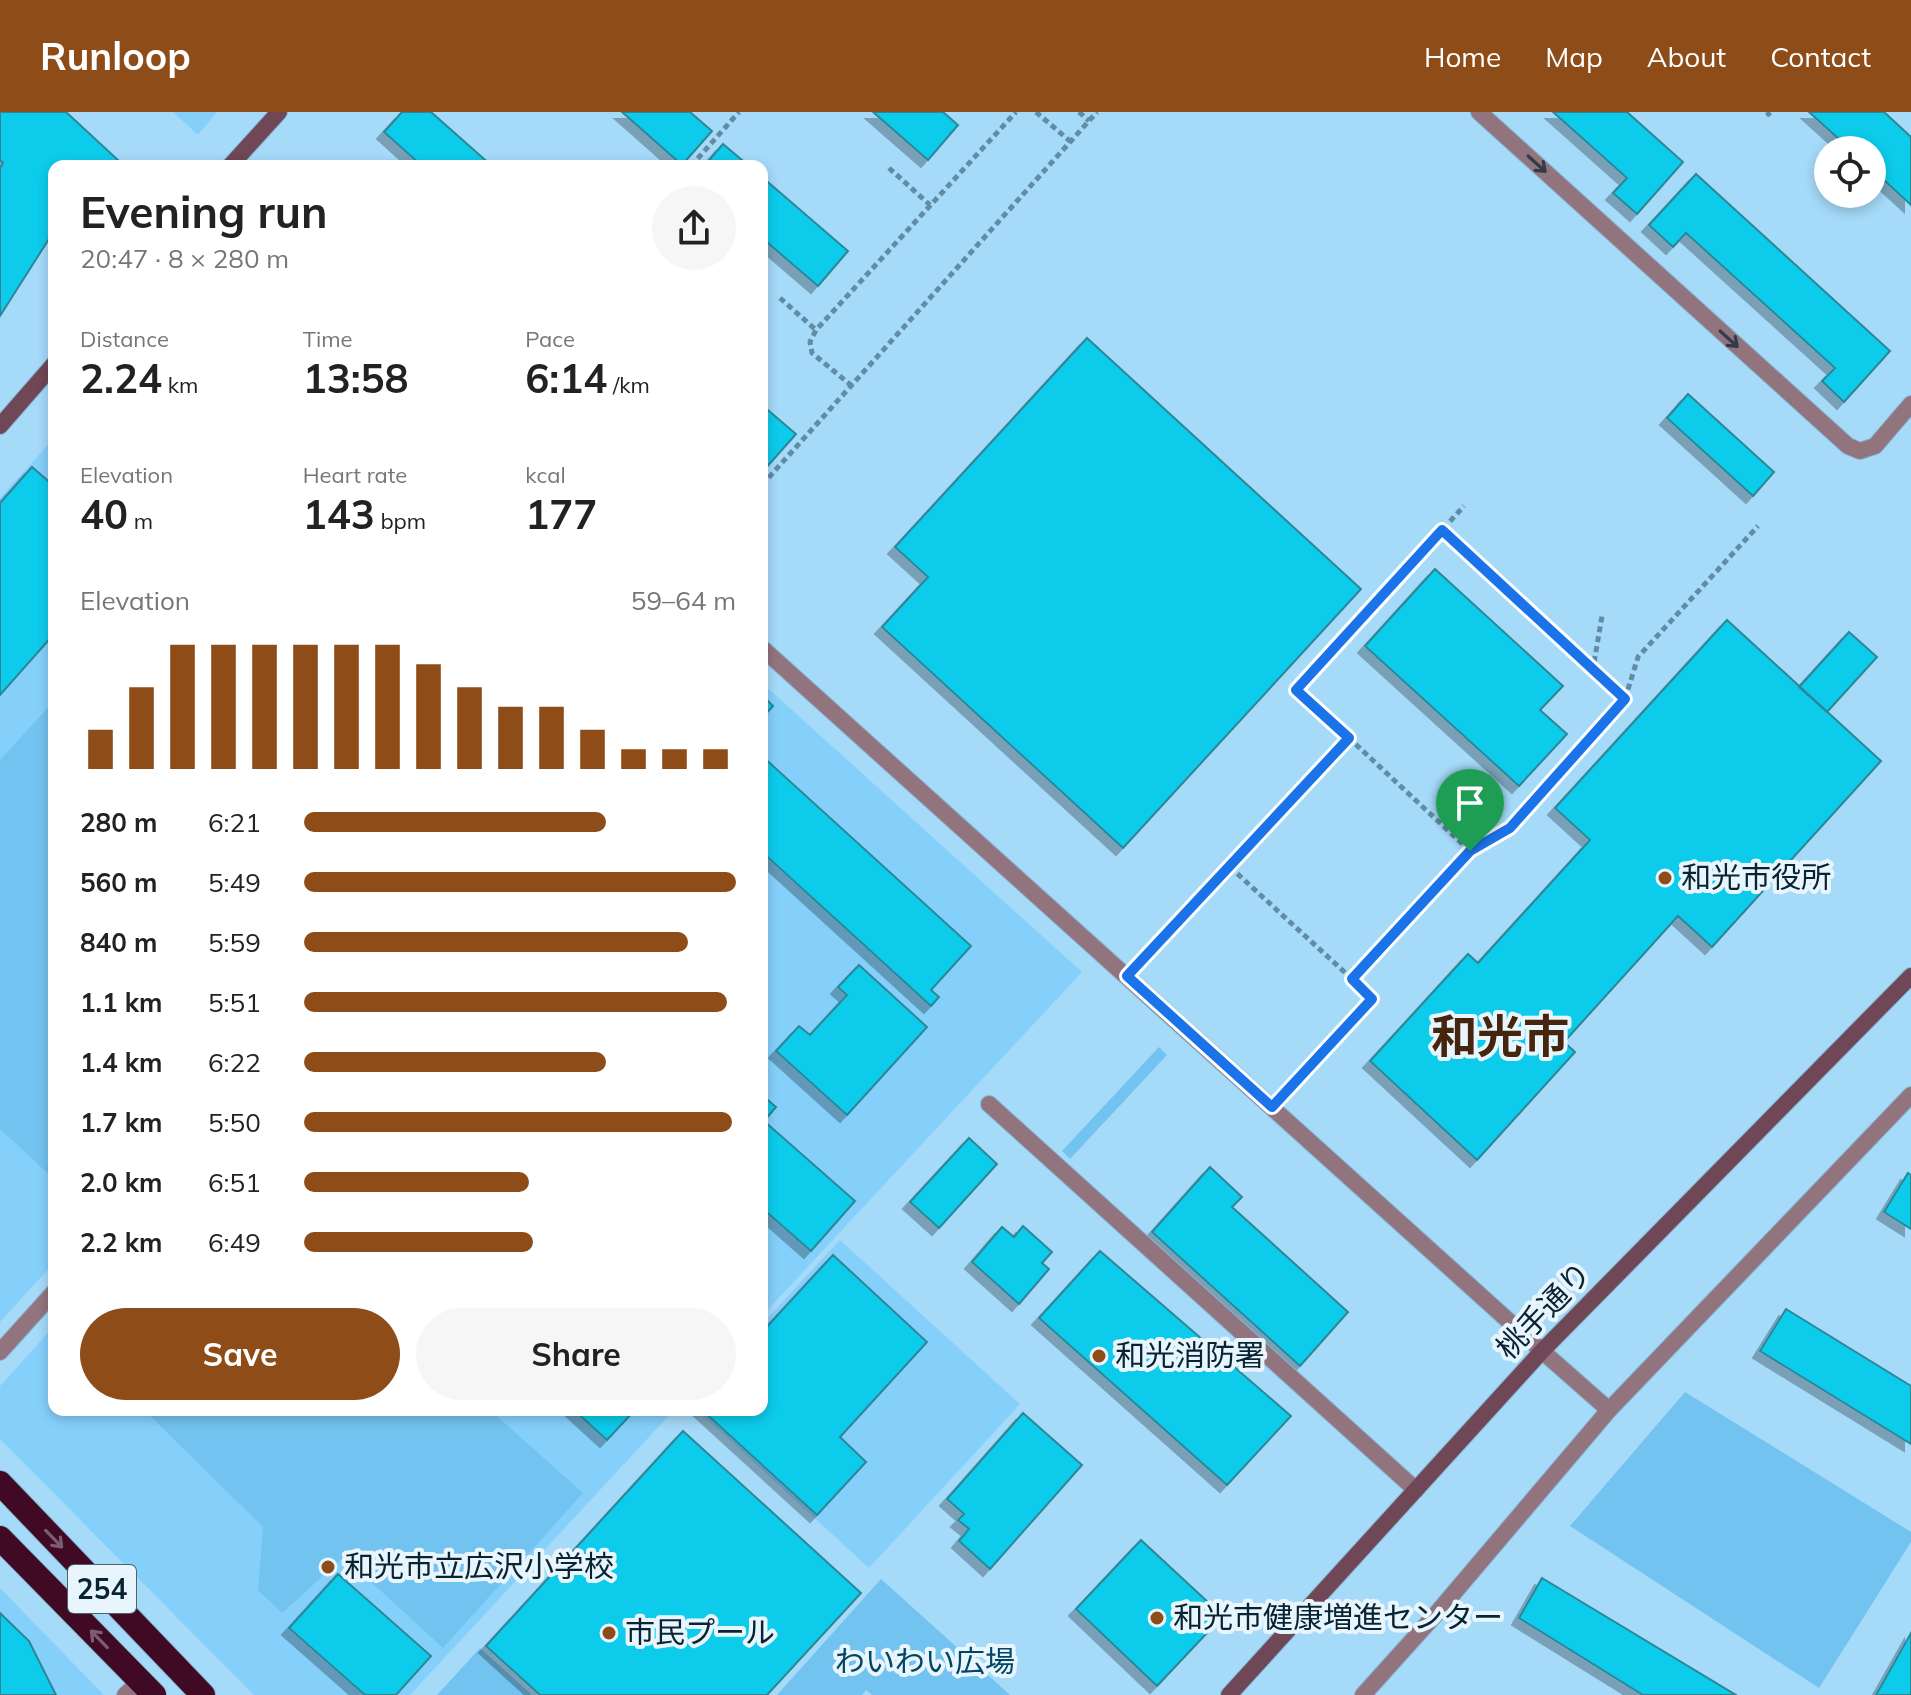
<!DOCTYPE html>
<meta charset="utf-8">
<style>
:root{--surface:#fff;--page:#f6f6f6;--text:#222;--muted:#767676;--accent:#8d4c18}
body{margin:0;font-family:Mulish,"Noto Sans JP",sans-serif;background:var(--page);color:var(--text);height:100vh;display:flex;flex-direction:column;font-size:30px;white-space:nowrap}
*{box-sizing:border-box;margin:0}
p{font-size:26px;color:var(--muted)}
.icon{flex:none;width:44px;height:44px;fill:none;stroke:currentColor;stroke-width:2;stroke-linecap:round;stroke-linejoin:round}
.map{position:relative;flex:1;overflow:hidden}
.side{position:absolute;left:48px;top:48px;width:720px;height:1256px;display:flex;flex-direction:column;background:var(--surface);border-radius:16px;box-shadow:0 4px 12px #0003}
.side>*{flex:none}
.buttons{position:absolute;left:1814px;top:24px;display:grid;gap:16px}
.buttons a{display:grid;place-items:center;width:72px;height:72px;border-radius:50%;background:var(--surface);box-shadow:0 4px 12px #0003;font-size:40px}
.pin{position:absolute;display:grid;place-items:center;width:68px;height:68px;color:#fff;margin:-82px -34px;border-radius:50% 50% 50% 0;rotate:-45deg;box-shadow:0 0 8px #0007}
.pin .icon{rotate:45deg}
.round{display:grid;place-items:center;flex:none;width:84px;height:84px;border-radius:42px;background:var(--page)}
.head{display:flex;align-items:center;justify-content:space-between;height:136px;padding:0 32px}
h1{font-size:44px;font-weight:700;line-height:60px}
.metrics{display:grid;grid-template-columns:repeat(3,1fr);gap:12px;height:136px;padding:8px 32px}
.metrics div{display:grid;align-content:center}
.metrics b{font-size:40px;font-weight:700}
.metrics small{font-size:22px;font-weight:400}
.metrics p{font-size:22px}
.chart{height:224px;padding:16px 32px}
.chart p{display:flex;justify-content:space-between}
.chart svg{width:100%;height:144px;margin-top:8px;stroke:var(--accent);stroke-width:6}
.action{display:flex;gap:16px;margin-top:auto;padding:16px 32px}
.action a{flex:1;height:92px;border-radius:48px;background:var(--accent);color:#fff;font-size:32px;font-weight:700;line-height:92px;text-align:center}
.action a+a{background:var(--page);color:var(--text)}
ul{padding:0 32px;list-style:none;font-size:26px}
li{display:grid;grid-template-columns:128px 96px 1fr;align-items:center;height:60px}
li i{height:20px;border-radius:10px;background:var(--accent)}
header{display:flex;align-items:center;gap:48px;box-sizing:border-box;height:112px;padding:0 40px;background:var(--accent);color:#fff}
header strong{font-size:38px}
nav{display:flex;gap:44px;margin-inline-start:auto;font-size:28px}
.map>svg:first-child{display:block}
.built{fill:#85d0fb}
.green{fill:#73c3f0}
.building{fill:#0bcbeb;stroke:#2d8698;stroke-width:2;filter:url(#shadow)}
.lines{fill:none;stroke-linecap:round;stroke-linejoin:round}
.lane-casing{stroke:#86b6d1;stroke-width:18}
.street-casing{stroke:#86b6d1;stroke-width:18}
.secondary-casing{stroke:#86b6d1;stroke-width:18}
.highway-casing{stroke:#86b6d1;stroke-width:26}
.path{stroke:#628ca4;stroke-width:5;stroke-dasharray:6 4;stroke-linecap:butt}
.lane{stroke:#91747e;stroke-width:16}
.street{stroke:#91747e;stroke-width:16}
.secondary{stroke:#6f4757;stroke-width:16}
.highway{stroke:#400a25;stroke-width:24}
.oneway{stroke:#313c49}
.oneway2{stroke:#7b5c71}
.route-casing{stroke:#fff;stroke-width:16}
.route{stroke:#1a73e8;stroke-width:10}
.poi-dot{fill:#8d4c18;stroke:#e8f5fd;stroke-width:3}
.labels{text-anchor:middle;stroke-width:8;stroke-linejoin:round;paint-order:stroke}
.shield{fill:#e8f5fd;stroke:#4b636f;stroke-width:2}
.shield-label{font-size:28px;font-weight:bold;fill:#082432}
.poi-label{font-size:30px;fill:#082432;stroke:#e8f5fd;text-anchor:start}
.street-label{font-size:30px;fill:#082432;stroke:#e8f5fd}
.park-label{font-size:30px;fill:#004765;stroke:#e8f5fd}
.town-label{font-size:46px;font-weight:bold;fill:#45250d;stroke:#e8f5fd}
</style>
<header>
<strong>Runloop</strong>
<nav><a>Home</a><a>Map</a><a>About</a><a>Contact</a></nav>
</header>
<div class="map">
<svg width="1911" height="1583" viewBox="0 0 1911 1583">
<defs>
<filter id="shadow"><feDropShadow dx="-7" dy="7" stdDeviation="0" flood-color="#0004"/></filter>
</defs>
<rect width="100%" height="100%" fill="#a5daf9"/>
<path class="built" d="M173 0H217L198 23Z
M54 326V1151L0 1210V386Z
M762 571 1082 860 762 1204Z
M840 1128 1020 1292 869 1456 697 1298H762V1212Z
M54 1214V1298H674L410 1583H254L0 1327V1274Z
M0 1476 103 1582 102 1583H0Z"/>
<path class="green" d="M54 589V1067L0 1017V648Z
M1159 935 1167 943 1070 1047 1062 1039Z
M1685 1280 1911 1420V1430L1819 1576 1570 1414Z
M144 1298H490L583 1381 443 1536 344 1445 282 1501 258 1478 263 1415Z
M881 1467 1010 1583H872L866 1578 862 1583H777Z
M480 1536 532 1583H437Z"/>
<path class="building" d="M0 0H66L118 48 113 54H54V119L0 204V56L3 51 0 48Z
M402 0H431L492 54H422L384 20Z
M622 0H690L712 19 682 53Z
M873 0H943L958 13 928 48Z
M1553 0H1627L1683 50 1637 102 1613 81 1627 66Z
M1809 0H1884L1911 25V93L1872 57V38H1851Z
M723 32 749 54H704Z
M1696 62 1890 239 1844 290 1822 269 1835 256 1686 121 1673 135 1649 113Z
M762 65 848 139 818 174 762 126Z
M1087 226 1361 477 1123 736 882 515 928 465 895 435Z
M1688 282 1774 360 1753 384 1667 306Z
M762 293 796 322 765 357 762 354Z
M32 355 54 374V522L0 583V391Z
M1435 457 1563 574 1540 598 1567 622 1519 674 1365 534Z
M1727 508 1881 649 1712 835 1678 804 1564 930 1575 940 1477 1048 1370 949 1468 842 1478 851 1590 728 1555 696Z
M1849 520 1877 545 1827 600 1799 575Z
M762 583 773 594 762 606Z
M762 644 971 834 931 878 939 885 931 894 762 740Z
M859 853 927 915 847 1003 776 939 799 914 810 923 847 883 838 875Z
M762 983 776 995 764 1009 855 1089 811 1139 762 1096Z
M969 1026 997 1052 939 1116 910 1090Z
M1210 1055 1242 1085 1232 1095 1348 1200 1300 1254 1152 1120Z
M1908 1061 1911 1063V1117L1884 1100Z
M1023 1114 1052 1140 1042 1151 1049 1157 1019 1192 972 1150 1002 1115 1014 1125Z
M1100 1139 1291 1304 1227 1373 1039 1206Z
M833 1143 927 1230 840 1325 866 1350 817 1403 702 1298H762V1220Z
M1786 1197 1911 1274V1332L1760 1239Z
M574 1298H635L607 1328Z
M1023 1301 1082 1353 990 1457 959 1429 969 1417 958 1408 964 1402 947 1387Z
M683 1319 861 1481 767 1583H540L486 1534Z
M1141 1428 1223 1504 1157 1574 1076 1497Z
M338 1462 431 1544 396 1583H365L289 1516Z
M1542 1466 1736 1583H1643L1519 1506Z
M0 1501 29 1529 56 1583H0Z
M1911 1521V1583H1876Z"/>
<g class="lines">
<g class="lane-casing">
<path id="lane" d="M989 992 1416 1378
M1542 1239 1609 1298
M1363 1583 1436 1502 1609 1298 1911 983"/>
</g>
<g class="street-casing">
<path id="street" d="M1479 0 1848 334 1860 339 1875 334 1911 292
M762 536 1542 1239
M0 1240 54 1180
M125 1583 140 1569"/>
</g>
<g class="secondary-casing">
<path id="secondary" d="M230 54 279 0
M0 314 54 252
M1229 1583 1542 1239 1911 864"/>
</g>
<g class="highway-casing">
<path id="highway" d="M0 1371 203 1583
M0 1426 154 1583"/>
</g>
<path class="path" d="M1036 0 1071 30
M1079 0 1089 9
M1767 0 1770 4
M691 54 739 0
M889 56 930 93
M780 186 816 218
M852 274 812 241 810 230 816 218 1016 0
M762 373 1097 0
M1442 418 1593 556
M1625 587 1638 545 1758 414
M1349 626 1296 578 1464 394
M1470 739 1510 716 1625 587 1593 557 1602 504
M1144 846 1349 626 1470 739 1352 867 1229 754
M1289 977 1372 887 1352 867"/>
<use href="#lane" class="lane"/>
<use href="#street" class="street"/>
<use href="#secondary" class="secondary"/>
<use href="#highway" class="highway"/>
</g>
<defs><path id="oneway-shaft" d="M-6 0H5M1.5-3L5.5 0L1.5 3" fill="none" stroke-width="1.6" stroke-linecap="round" stroke-linejoin="round" transform="scale(2)"/></defs>
<g class="oneway">
<use href="#oneway-shaft" transform="translate(1537 52) rotate(42)"/>
<use href="#oneway-shaft" transform="translate(1729 227) rotate(42)"/>
</g>
<g class="oneway2">
<use href="#oneway-shaft" transform="translate(54 1427) rotate(46)"/>
<use href="#oneway-shaft" transform="translate(99 1527) rotate(-134)"/>
</g>
<g class="lines">
<g class="route-casing">
<path id="route" d="M1442 418 1625 587 1510 716 1470 739 1352 867 1372 887 1272 995 1127 864 1349 626 1296 578Z"/>
</g>
<use href="#route" class="route"/>
</g>
<g class="poi-dot">
<circle cx="1665" cy="766" r="8"/>
<circle cx="1099" cy="1244" r="8"/>
<circle cx="328" cy="1455" r="8"/>
<circle cx="1157" cy="1506" r="8"/>
<circle cx="609" cy="1521" r="8"/>
</g>
<g class="labels">
<rect class="shield" x="68" y="1453" width="68" height="48" rx="6"/>
<g class="shield-label">
<text x="102" y="1487">254</text>
</g>
<g class="poi-label">
<text x="1681" y="776">和光市役所</text>
<text x="1115" y="1254">和光消防署</text>
<text x="344" y="1465">和光市立広沢小学校</text>
<text x="1173" y="1516">和光市健康増進センター</text>
<text x="625" y="1531">市民プール</text>
</g>
<g class="street-label">
<text transform="translate(1544 1199) rotate(-46)" y="10">桃手通り</text>
</g>
<g class="park-label">
<text x="925" y="1560">わいわい広場</text>
</g>
<g class="town-label">
<text x="1500" y="941">和光市</text>
</g>
</g>
</svg>
<div class="buttons">
<a><svg class="icon" aria-label="locate" viewBox="0 0 24 24"><circle cx="12" cy="12" r="6"/><path d="M12 2v4M12 18v4M2 12h4M18 12h4"/></svg></a>
</div>
<div class="pin" style="left:1470px;top:739px;background:#1e9e55"><svg class="icon" aria-label="arrive" viewBox="0 0 24 24"><path d="M6 21V4h12l-3 4 3 4H6"/></svg></div>
<section class="side">
<div class="head"><div><h1>Evening run</h1><p>20:47 · 8 × 280 m</p></div><a class="round"><svg class="icon" aria-label="share" viewBox="0 0 24 24"><path d="M12 15V3M7 8l5-5 5 5M5 13v7h14v-7"/></svg></a></div>
<div class="metrics">
<div><p>Distance</p><b>2.24<small> km</small></b></div>
<div><p>Time</p><b>13:58</b></div>
<div><p>Pace</p><b>6:14<small> /km</small></b></div>
</div>
<div class="metrics">
<div><p>Elevation</p><b>40<small> m</small></b></div>
<div><p>Heart rate</p><b>143<small> bpm</small></b></div>
<div><p>kcal</p><b>177</b></div>
</div>
<div class="chart"><p><span>Elevation</span>59–64 m</p>
<svg viewBox="0 0 160 44" preserveAspectRatio="none"><path d="M5 44V32M15 44V19M25 44V6M35 44V6M45 44V6M55 44V6M65 44V6M75 44V6M85 44V12M95 44V19M105 44V25M115 44V25M125 44V32M135 44V38M145 44V38M155 44V38"/></svg>
</div>
<ul>
<li><b>280 m</b>6:21<i style="width:70%"></i></li>
<li><b>560 m</b>5:49<i style="width:100%"></i></li>
<li><b>840 m</b>5:59<i style="width:89%"></i></li>
<li><b>1.1 km</b>5:51<i style="width:98%"></i></li>
<li><b>1.4 km</b>6:22<i style="width:70%"></i></li>
<li><b>1.7 km</b>5:50<i style="width:99%"></i></li>
<li><b>2.0 km</b>6:51<i style="width:52%"></i></li>
<li><b>2.2 km</b>6:49<i style="width:53%"></i></li>
</ul>
<div class="action"><a>Save</a><a>Share</a></div>
</section>
</div>
